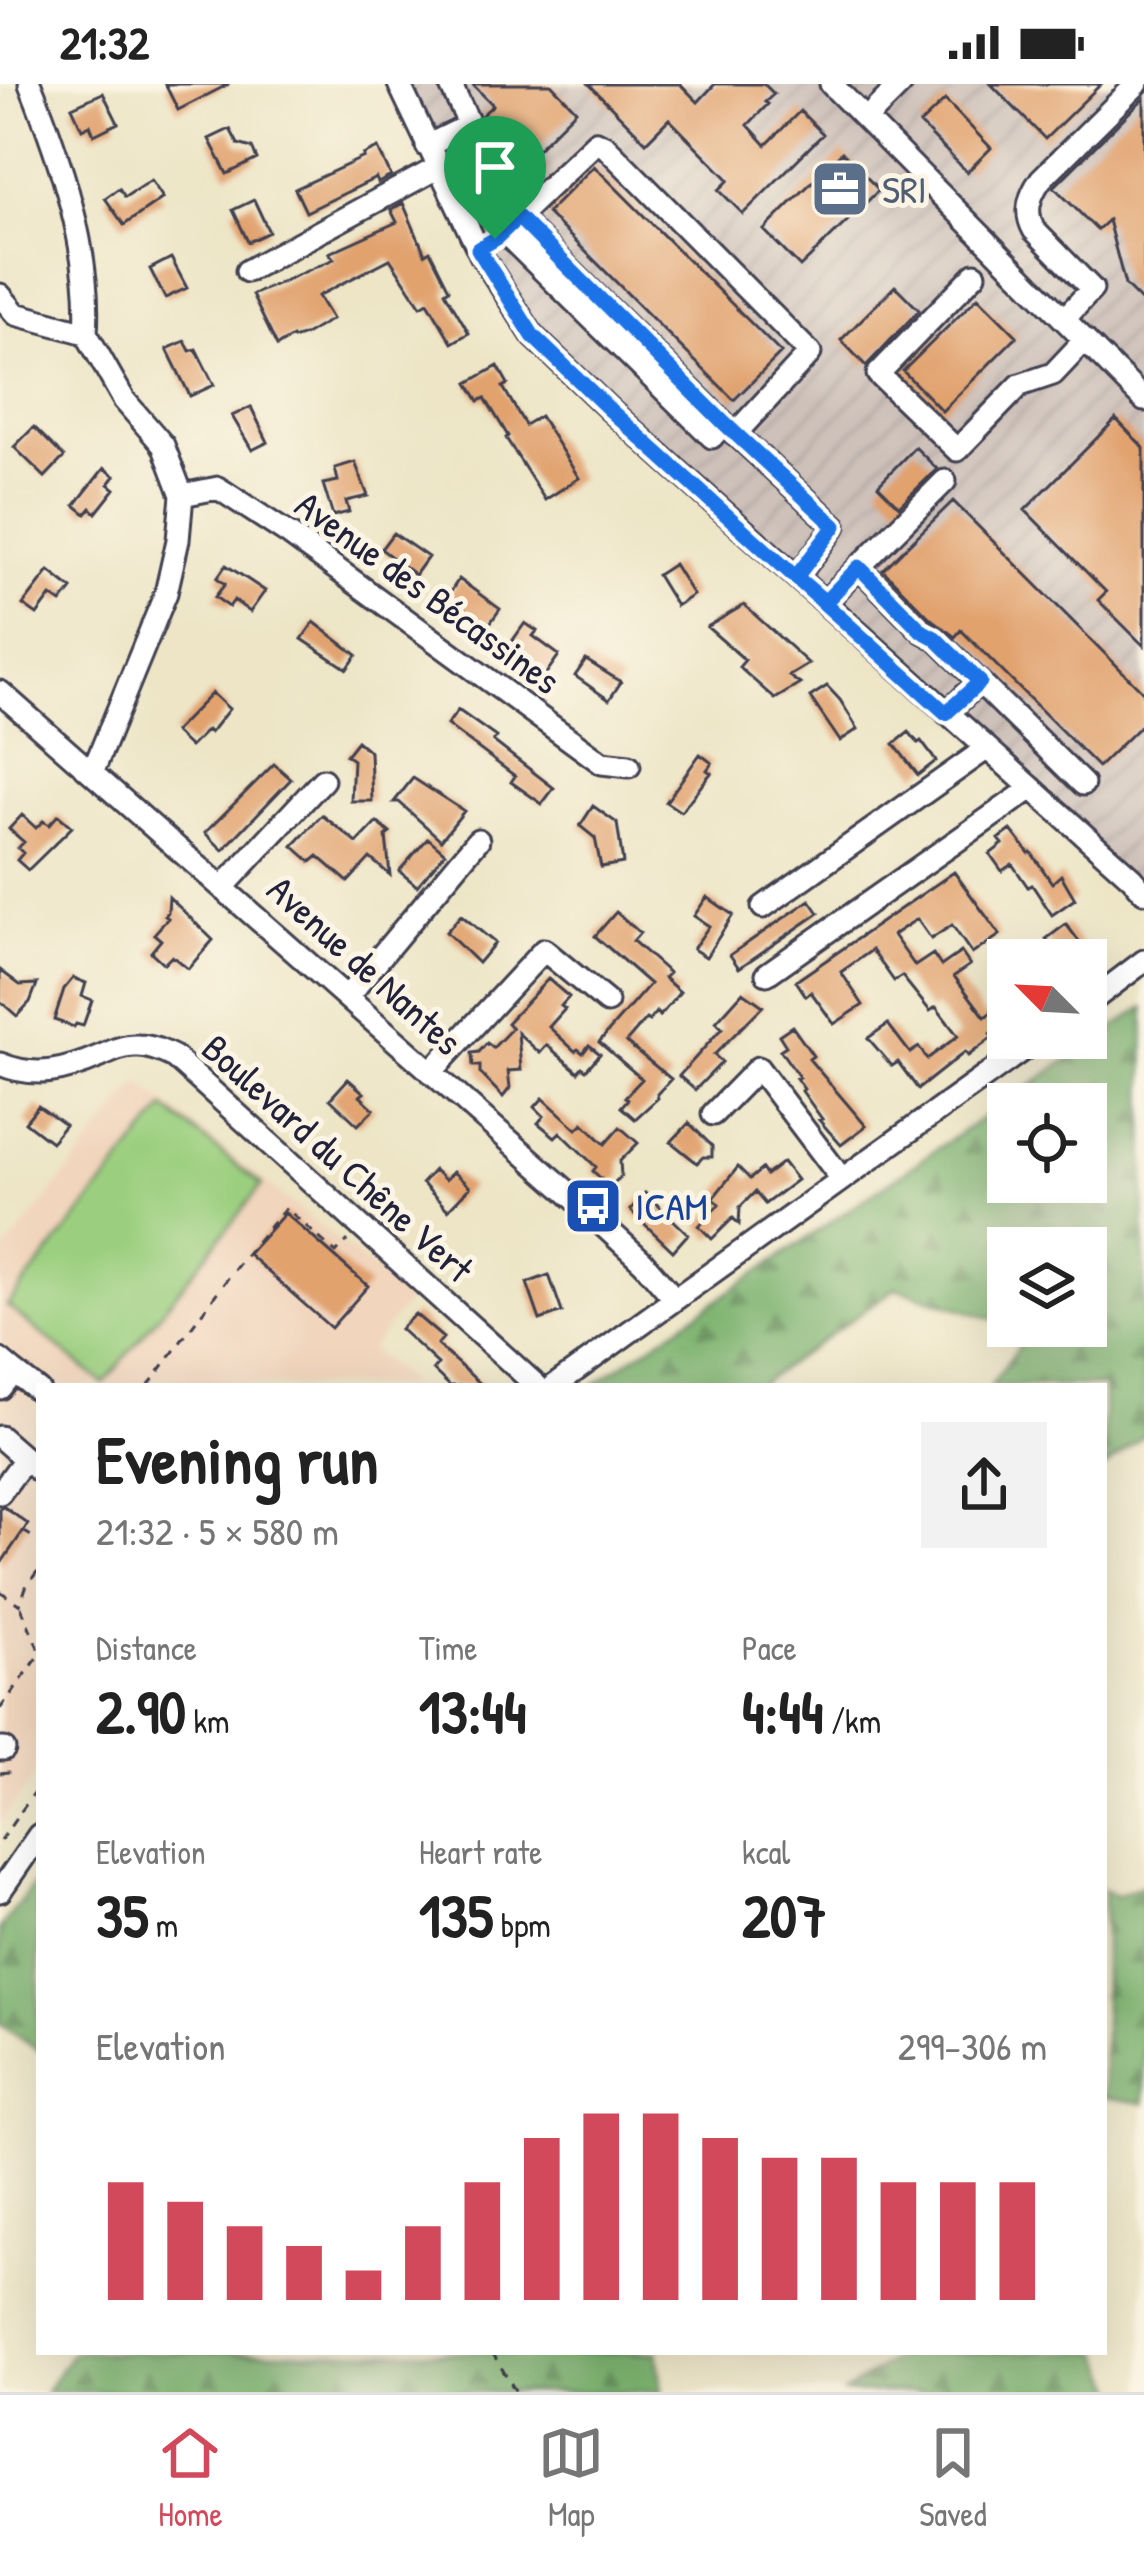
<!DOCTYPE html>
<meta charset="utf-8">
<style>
:root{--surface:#fff;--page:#f2f2f2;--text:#222;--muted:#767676;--line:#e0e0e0;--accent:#d1495b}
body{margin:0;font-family:"Patrick Hand",sans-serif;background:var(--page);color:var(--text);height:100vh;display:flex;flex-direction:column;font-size:45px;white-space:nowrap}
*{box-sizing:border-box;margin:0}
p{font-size:39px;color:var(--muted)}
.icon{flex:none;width:66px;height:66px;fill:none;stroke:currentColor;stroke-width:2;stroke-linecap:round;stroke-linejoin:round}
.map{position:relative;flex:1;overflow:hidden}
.sheet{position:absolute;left:36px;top:1299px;width:1071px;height:972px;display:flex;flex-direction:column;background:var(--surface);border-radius:0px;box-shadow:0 12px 48px #0002}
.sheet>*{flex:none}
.needle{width:78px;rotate:294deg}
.fabs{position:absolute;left:987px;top:855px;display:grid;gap:24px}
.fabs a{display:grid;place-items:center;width:120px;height:120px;border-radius:0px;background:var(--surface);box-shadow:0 12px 48px #0002;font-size:60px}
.pin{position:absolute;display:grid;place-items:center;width:102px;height:102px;color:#fff;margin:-123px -51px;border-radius:50% 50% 50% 0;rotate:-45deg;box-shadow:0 0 12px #0007}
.pin .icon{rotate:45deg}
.round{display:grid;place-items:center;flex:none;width:126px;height:126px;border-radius:0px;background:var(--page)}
.headline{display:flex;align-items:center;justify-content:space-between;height:204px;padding:0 60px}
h1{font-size:66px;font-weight:700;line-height:90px}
.figures{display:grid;grid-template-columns:repeat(3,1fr);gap:18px;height:204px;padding:12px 60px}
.figures div{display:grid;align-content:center}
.figures b{font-size:60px;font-weight:700}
.figures small{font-size:33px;font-weight:400}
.figures p{font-size:33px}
.chart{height:336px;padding:24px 60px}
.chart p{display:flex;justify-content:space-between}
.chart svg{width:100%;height:216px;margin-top:12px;stroke:var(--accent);stroke-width:6}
.status{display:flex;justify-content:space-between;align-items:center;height:84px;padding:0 60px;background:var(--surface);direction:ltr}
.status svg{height:33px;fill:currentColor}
.tab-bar{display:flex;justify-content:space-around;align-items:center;height:168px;border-top:3px solid var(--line);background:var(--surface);font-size:33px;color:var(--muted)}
.tab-bar a{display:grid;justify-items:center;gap:6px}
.tab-bar .active{color:var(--accent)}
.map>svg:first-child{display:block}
.built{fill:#f1d5bd}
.industrial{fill:url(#industrial-furrows)}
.forest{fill:url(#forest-firs);stroke:#4f6a54;stroke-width:3;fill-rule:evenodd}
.pitch{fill:#9bcf7f;stroke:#5e785d;stroke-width:3}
.building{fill:#e1a26e}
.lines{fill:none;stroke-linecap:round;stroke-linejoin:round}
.minor-casing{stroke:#403f50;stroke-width:27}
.path{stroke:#403f50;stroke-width:3;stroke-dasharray:9 9;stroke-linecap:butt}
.minor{stroke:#fff;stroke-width:21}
.route-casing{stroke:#fff;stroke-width:24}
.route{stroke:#1a73e8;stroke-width:15}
.labels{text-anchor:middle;stroke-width:10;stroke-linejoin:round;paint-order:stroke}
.service-label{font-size:39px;fill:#4e5e75;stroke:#fcf5e5;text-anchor:start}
.street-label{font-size:39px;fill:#22223b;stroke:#fcf5e5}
.transit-label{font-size:39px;fill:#164399;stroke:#fcf5e5;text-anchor:start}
</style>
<div class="status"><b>21:32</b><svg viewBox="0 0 49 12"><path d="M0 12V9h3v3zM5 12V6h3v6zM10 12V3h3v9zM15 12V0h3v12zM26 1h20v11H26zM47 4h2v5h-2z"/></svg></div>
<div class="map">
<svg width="1144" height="2308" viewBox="0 0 1144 2308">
<defs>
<pattern id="industrial-furrows" width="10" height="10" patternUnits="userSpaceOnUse" patternTransform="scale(3)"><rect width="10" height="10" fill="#cec1ba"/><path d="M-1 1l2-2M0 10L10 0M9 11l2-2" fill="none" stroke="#b1a6a1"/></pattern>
<pattern id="forest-firs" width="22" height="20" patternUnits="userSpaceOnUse" patternTransform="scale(3)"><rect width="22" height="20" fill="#7cb26e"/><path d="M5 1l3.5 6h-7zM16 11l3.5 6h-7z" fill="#65905c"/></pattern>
</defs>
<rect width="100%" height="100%" fill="#fcf5e5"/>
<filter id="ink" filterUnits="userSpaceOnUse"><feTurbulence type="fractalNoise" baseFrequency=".00833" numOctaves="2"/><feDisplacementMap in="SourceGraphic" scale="24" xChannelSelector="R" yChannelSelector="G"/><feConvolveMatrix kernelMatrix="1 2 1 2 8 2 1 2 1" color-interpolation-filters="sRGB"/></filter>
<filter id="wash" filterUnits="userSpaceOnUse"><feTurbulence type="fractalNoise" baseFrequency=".004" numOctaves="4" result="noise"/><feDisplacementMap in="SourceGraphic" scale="48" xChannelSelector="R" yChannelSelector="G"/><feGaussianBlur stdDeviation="2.7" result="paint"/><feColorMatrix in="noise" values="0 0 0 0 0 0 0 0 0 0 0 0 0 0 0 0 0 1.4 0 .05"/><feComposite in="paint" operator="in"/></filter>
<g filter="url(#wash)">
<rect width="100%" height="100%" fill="#ede5c6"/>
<path class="built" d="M139 998 410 1214 370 1265 412 1302H39V1687L0 1739V1167L4 1169Z"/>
<path class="industrial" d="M395 0H1144V809L505 221Z"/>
<path class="forest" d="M1144 923V1351L1104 1384V1302H991L1029 1248 1013 1242H1086V1164H1008V1240L896 1204 757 1302H592ZM1086 1020V1098H1008V1020Z
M39 1793V1967L0 1940V1845Z
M1144 1800V2019L1104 2013V1805L1116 1812Z
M73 2268H657L662 2308H327L321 2303 317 2308H45Z
M905 2268H1101L1119 2308H845Z"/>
<path class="pitch" d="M165 1024 262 1101 104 1300 7 1222Z"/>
<g id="blocks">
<path class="building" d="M165 0H229L178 26Z
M472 0H551L576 26 520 82 497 61 503 55 482 31 493 21Z
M589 0H680L698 18 715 0H764L774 10 765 18 768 20 748 41 766 61 800 27 823 50 743 130 719 106 729 96 669 35 646 58Z
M991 0H1101L1045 55Z
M103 9 118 39 94 51 90 41 82 45 72 23Z
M1144 14V220L1125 201 1108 136 1097 146 1054 103Z
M945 16 991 64 967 88 920 40Z
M230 45 238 60 252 64 257 75 227 90 209 55Z
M378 64 391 92 378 99 376 94 306 128 295 105 364 73 363 71Z
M842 68 879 106 800 183 764 146Z
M594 82 781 269 734 316 547 129Z
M151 96 163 114 124 141 105 114 119 104 125 113Z
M254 116 269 148 248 158 233 126Z
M403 119 425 170 430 167 449 205 445 208 469 249 452 259 428 218 421 222 390 175 318 212 332 235 305 251 293 255 292 253 277 262 252 211 334 175 329 169 397 138 391 126Z
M171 174 187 204 165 214 150 185Z
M895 202 919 226 866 282 841 256Z
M978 213 1017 252 942 327 903 287Z
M185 257 190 267 196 265 214 301 190 312 167 265Z
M498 282 508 300 503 303 525 341 540 332 579 394 545 416 506 354 508 352 485 314 479 317 468 299Z
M251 323 268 358 252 366 232 332Z
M1116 335 1144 364V562L1098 516 1106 508 1025 426Z
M34 343 64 373 45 393 14 363Z
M915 363 937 385 899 422 878 401Z
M355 378 368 412 346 417 349 428 333 432 323 400 338 397 335 384Z
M104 384 115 392 109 400 115 405 96 429 91 424 86 430 75 421Z
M953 417 1144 609V638L1098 683 961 546 955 553 931 535 883 486Z
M393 449 428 473 415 491 381 465Z
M674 480 693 511 676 522 657 491Z
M226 481 265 507 250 528 234 516 229 523 215 513 225 500 217 494Z
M49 487 72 505 61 519 51 512 37 531 23 521Z
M459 495 500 525 488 542 447 513Z
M744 521 809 580 789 592 800 600 775 615 739 583 745 576 707 543Z
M314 538 357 571 347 585 302 555Z
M525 539 537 547 533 552 559 571 545 591 518 571 523 564 513 556Z
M586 576 621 598 609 616 575 592Z
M827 602 840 616 858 645 840 657 810 613Z
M212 609 229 625 210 649 207 646 190 663 174 648Z
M458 626 496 653 493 657 554 704 542 720 511 698 515 692 447 641Z
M909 648 918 659 921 657 936 677 918 691 894 660Z
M357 657 370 668 372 717H351L353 676 346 671Z
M700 670 712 679 707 686 711 689 681 728 666 718Z
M274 680 291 695 223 766 205 749Z
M413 694 464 727 441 756 399 718H394Z
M593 722 617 739 623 779 601 783 595 754 580 742Z
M22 731 36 744 43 737 49 741 58 731 72 743 28 786 17 776 23 769 18 764 24 758 9 745Z
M322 731 357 759 377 738 390 749 386 752 390 791 370 774 348 798 318 772 311 778 293 762Z
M1011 746 1029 769 1031 768 1052 799 1061 791 1075 815 1052 831 1032 801 1028 803 1012 780 1002 787 990 770 1003 760 999 755Z
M428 754 445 769 417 802 399 787Z
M954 788 1000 851 972 870 952 841 931 855 917 835 893 851 915 882 933 870 941 882 961 868 970 881 954 892 985 933 1008 916V937L990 950 993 953 968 972 965 968 918 1005 898 978 892 982 868 954 888 940 910 969 919 963 927 975 958 952 936 923 930 927 902 892 894 897 872 866 841 888 863 921 834 940 811 908 806 912 796 897Z
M169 813 213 856 188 885 172 872 164 880 151 868 161 856 154 850 168 834 165 832 168 828Z
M707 813 733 831 706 873 693 865 709 842 694 832Z
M810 816 819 829 739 884 730 871Z
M616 828 640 849 633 857 669 889 664 894 680 908 660 932 656 928 649 937 646 935 626 958 671 995 657 1010 658 1014 635 1035 621 1023 628 1015 625 1013 642 995 599 958 650 900 595 852Z
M461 831 495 859 478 879 446 848Z
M1066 840 1093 876H1062L1046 855Z
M0 886 20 901 37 900 30 918 17 932 0 917Z
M73 894 86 899 82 912 92 916 83 942 76 940 74 943 54 936 64 905Z
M548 895 569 913 561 922 565 925 549 943 575 967 578 965 583 969 589 961 600 970 586 986 582 983 578 988 547 961 540 969 518 949 521 986 508 987 510 1004 503 1013 480 989V982H473L472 969 479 968 487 959 493 964 512 944 507 939Z
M743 908 763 922 714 971 722 978 695 1006 679 992 722 944 716 938Z
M792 942 813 972 809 975 866 1042 841 1061 819 1036 822 1035 802 1007 804 1005 796 994 799 993 780 966 786 962 779 951Z
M348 995 364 1009 360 1012 374 1025 358 1041 330 1015Z
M543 1014 577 1045 583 1039 605 1060 620 1043 638 1059 620 1077 621 1092 610 1103 593 1087 596 1083 560 1048 555 1053 538 1039 544 1032 535 1023Z
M38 1022 65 1041 51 1058 25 1038Z
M689 1039 712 1062V1073H703L697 1079 671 1058Z
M783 1078 797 1096 765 1120 755 1108 740 1123 739 1140 733 1134 712 1155 699 1142 719 1120 713 1114 738 1083 750 1095 762 1085 766 1091Z
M434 1086 445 1096 453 1088 470 1103 448 1126 422 1099Z
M645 1109 688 1150 673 1167 630 1126Z
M285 1129 368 1202 331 1244 248 1170Z
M549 1191 562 1228 540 1236 527 1199Z
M415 1230 443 1254 437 1261 483 1302H450L433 1286 438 1280 400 1245Z
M4 1423 28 1440 0 1481V1424Z"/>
</g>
</g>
<g filter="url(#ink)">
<use href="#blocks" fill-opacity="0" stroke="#403f50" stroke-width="3"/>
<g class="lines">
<g class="minor-casing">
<path id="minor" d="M30 0C60 74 92 169 86 249
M399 0 481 171 533 252 610 326 1132 794 1144 808
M450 0 501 105
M831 0 1144 316
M866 35 901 0
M427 62 470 41
M507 143 596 58 605 62 810 269 735 350
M503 147 712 353 724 339 517 133
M247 187 437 84
M975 190 878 290 957 366 1020 301 1053 290 1085 256
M0 211 16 230 86 249 124 316 163 361 182 411 178 456 166 509 93 687
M1064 235 1092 205 1034 146C1024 128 1029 112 1041 95L1137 0
M728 343 835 442 797 493
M182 411 218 404 290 451 602 679 629 682
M859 483 945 397
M825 518 859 483 922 547 935 554 1083 700
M0 608 564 1105 643 1178 674 1214
M947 629 979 598
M223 803 323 696
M763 823 986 665
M767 890 1032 704
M347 913 478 756
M1086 921 1144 877
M0 980C36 995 66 987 101 972 112 967 125 961 138 962 151 962 162 967 174 973L537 1302
M431 988 544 866 607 918
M713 1030 758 984 841 1094
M0 1276 13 1287 0 1304
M13 1287 39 1307
M554 1302 1039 954
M0 1353 39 1387
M0 1409 25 1375
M0 1665H4
M0 1807 39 1751"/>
</g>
<path class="path" d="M148 1302C193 1242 235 1180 286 1124L336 1169 348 1156
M23 1447 39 1457
M0 1507 20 1521 26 1503 39 1485
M21 1523 39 1566
M0 1625 39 1572
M0 1689 8 1688 4 1683
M0 1757 39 1702
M492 2268 516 2308"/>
<use href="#minor" class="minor"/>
</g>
</g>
<g class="lines" filter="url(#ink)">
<g class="route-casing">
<path id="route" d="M495 155 478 165 533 252 610 326 946 629 980 598 935 554 922 547 859 483 825 518 796 493 835 442 724 339 518 133 495 155"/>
</g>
<use href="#route" class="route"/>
</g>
<defs>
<g id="office-square" transform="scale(3)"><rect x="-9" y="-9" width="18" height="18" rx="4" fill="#5c6f8a" stroke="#fcf5e5"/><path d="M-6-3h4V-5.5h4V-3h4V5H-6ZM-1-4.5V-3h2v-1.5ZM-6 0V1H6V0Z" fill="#fff"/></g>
<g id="bus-square" transform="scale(3)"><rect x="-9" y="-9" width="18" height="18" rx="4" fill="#1a4fb4" stroke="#fcf5e5"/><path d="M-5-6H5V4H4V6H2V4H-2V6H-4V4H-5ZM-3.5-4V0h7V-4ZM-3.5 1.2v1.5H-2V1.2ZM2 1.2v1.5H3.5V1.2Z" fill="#fff"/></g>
</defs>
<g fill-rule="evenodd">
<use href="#office-square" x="840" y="105"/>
<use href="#bus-square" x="593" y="1122"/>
</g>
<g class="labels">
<g class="service-label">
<text x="882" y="119">SRI</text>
</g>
<g class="street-label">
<text transform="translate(428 508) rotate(36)" y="14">Avenue des Bécassines</text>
<text transform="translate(365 881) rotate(42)" y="14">Avenue de Nantes</text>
<text transform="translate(338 1074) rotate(42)" y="14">Boulevard du Chêne Vert</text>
</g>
<g class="transit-label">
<text x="635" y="1136">ICAM</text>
</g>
</g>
</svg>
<div class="fabs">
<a><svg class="needle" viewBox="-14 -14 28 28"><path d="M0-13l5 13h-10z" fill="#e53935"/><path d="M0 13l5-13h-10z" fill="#767676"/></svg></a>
<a><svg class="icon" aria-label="locate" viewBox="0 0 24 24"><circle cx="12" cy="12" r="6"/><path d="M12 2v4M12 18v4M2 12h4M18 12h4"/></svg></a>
<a><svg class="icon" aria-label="layers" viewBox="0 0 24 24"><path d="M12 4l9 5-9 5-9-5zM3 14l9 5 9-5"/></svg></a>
</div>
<div class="pin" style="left:495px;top:155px;background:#1e9e55"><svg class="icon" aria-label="arrive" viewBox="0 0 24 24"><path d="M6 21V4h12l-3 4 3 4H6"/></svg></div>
<section class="sheet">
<div class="headline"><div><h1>Evening run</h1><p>21:32 · 5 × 580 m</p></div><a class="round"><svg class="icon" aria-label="share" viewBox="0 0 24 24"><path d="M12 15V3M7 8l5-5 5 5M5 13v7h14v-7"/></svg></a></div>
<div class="figures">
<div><p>Distance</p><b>2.90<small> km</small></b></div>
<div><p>Time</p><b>13:44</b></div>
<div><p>Pace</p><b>4:44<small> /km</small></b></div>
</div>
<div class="figures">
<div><p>Elevation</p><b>35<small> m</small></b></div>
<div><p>Heart rate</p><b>135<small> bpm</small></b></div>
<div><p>kcal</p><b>207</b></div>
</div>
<div class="chart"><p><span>Elevation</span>299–306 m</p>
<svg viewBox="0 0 160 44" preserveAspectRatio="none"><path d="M5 44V20M15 44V24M25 44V29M35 44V33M45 44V38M55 44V29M65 44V20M75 44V11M85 44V6M95 44V6M105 44V11M115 44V15M125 44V15M135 44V20M145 44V20M155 44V20"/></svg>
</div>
</section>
</div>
<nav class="tab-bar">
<a class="active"><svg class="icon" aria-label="home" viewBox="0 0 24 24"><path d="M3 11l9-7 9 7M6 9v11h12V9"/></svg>Home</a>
<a><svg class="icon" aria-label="map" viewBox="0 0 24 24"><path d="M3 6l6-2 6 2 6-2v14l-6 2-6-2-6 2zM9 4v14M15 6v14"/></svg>Map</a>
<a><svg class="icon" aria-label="saved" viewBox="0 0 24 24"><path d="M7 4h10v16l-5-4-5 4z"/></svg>Saved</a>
</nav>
